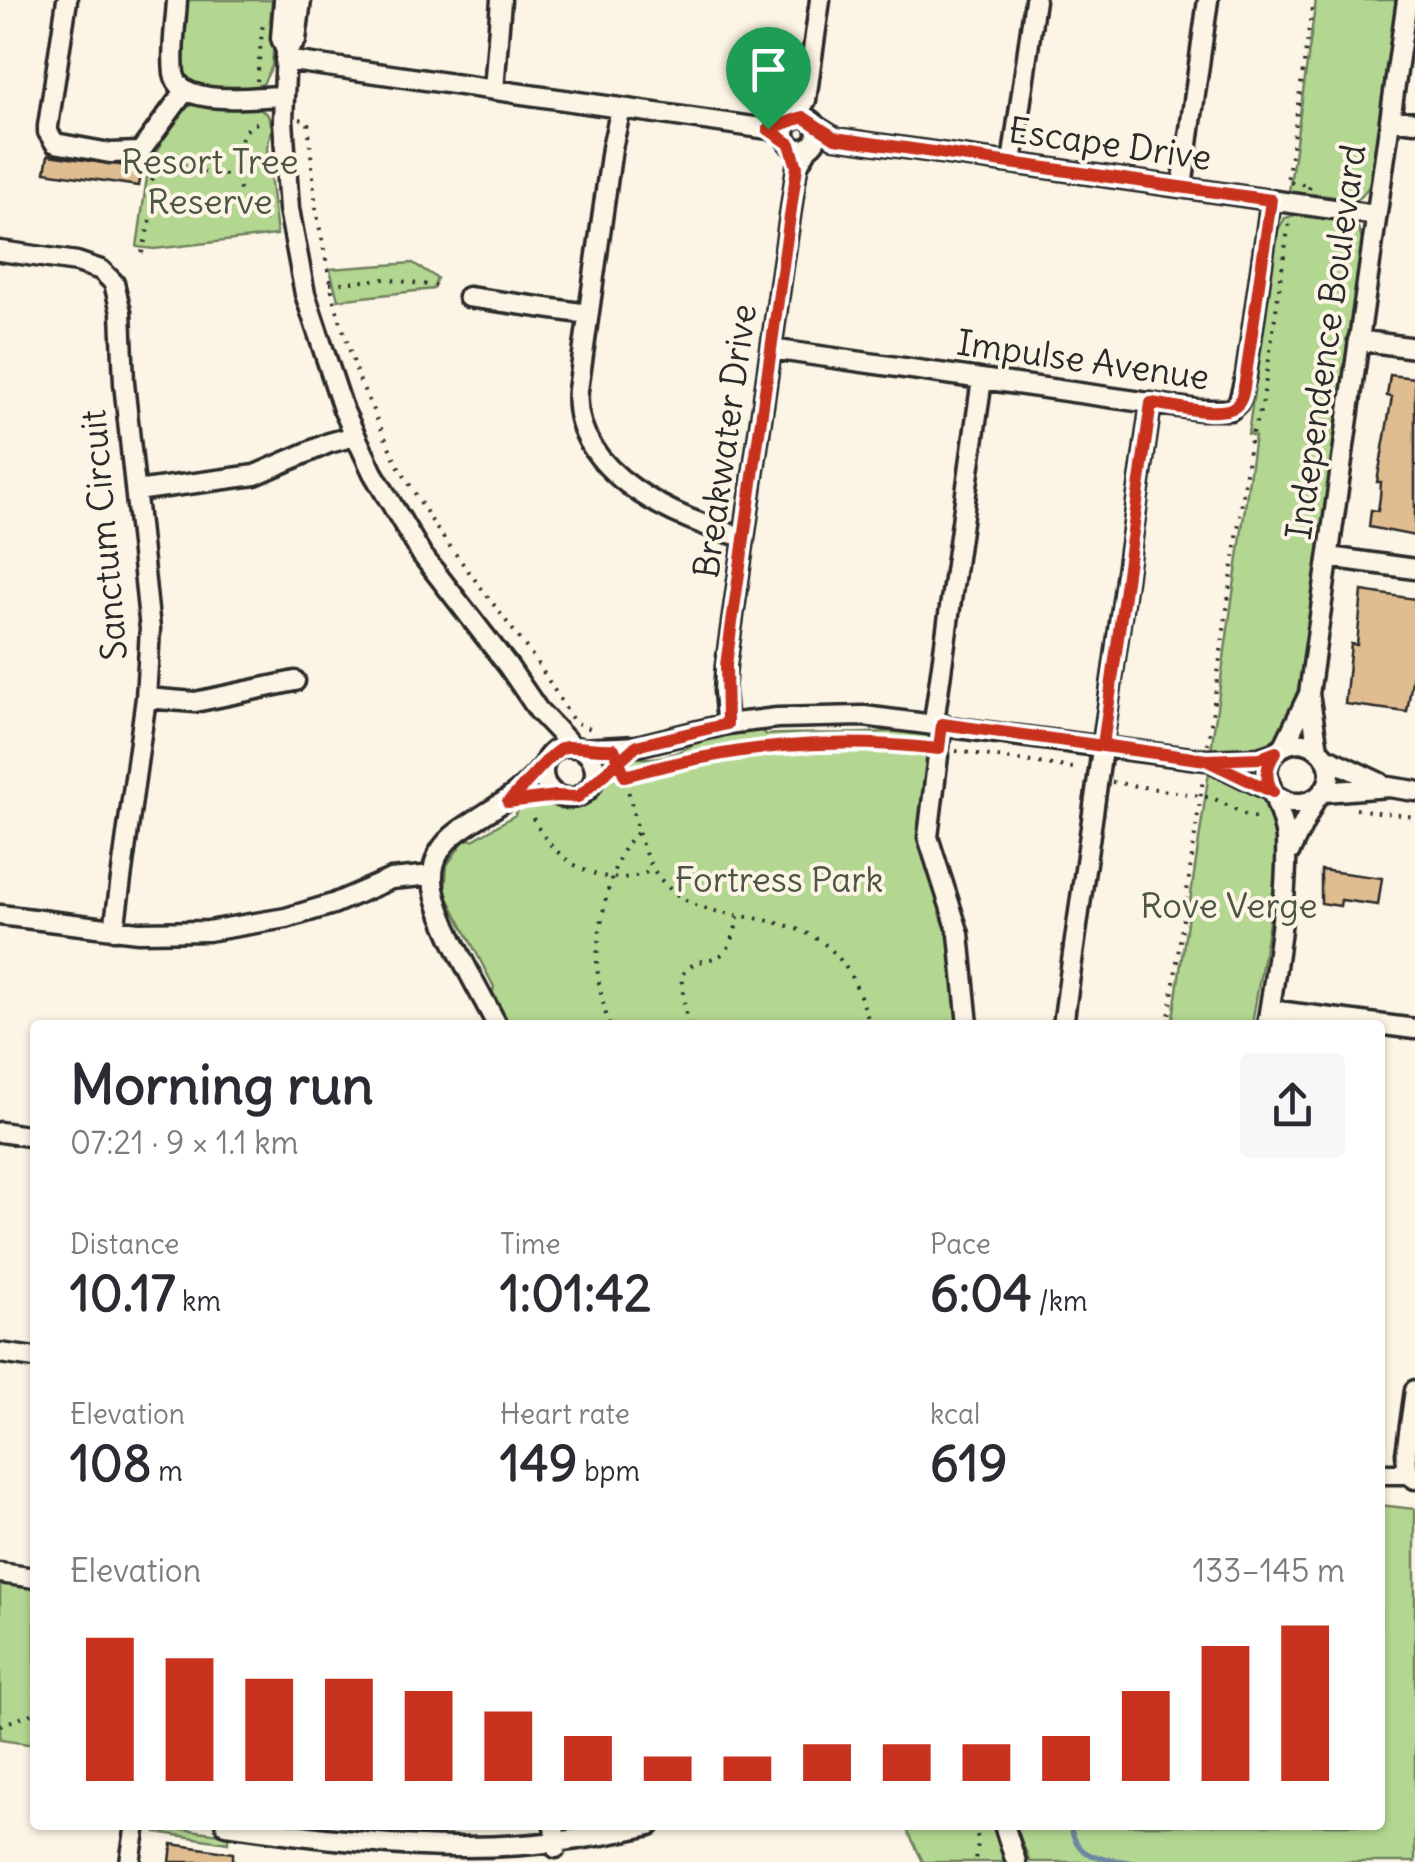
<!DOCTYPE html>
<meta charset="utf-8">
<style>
:root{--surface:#fff;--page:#f7f7f7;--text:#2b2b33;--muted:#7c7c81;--accent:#c8321e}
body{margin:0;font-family:Delius,sans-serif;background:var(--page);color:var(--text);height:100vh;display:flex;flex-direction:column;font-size:38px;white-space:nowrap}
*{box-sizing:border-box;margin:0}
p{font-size:32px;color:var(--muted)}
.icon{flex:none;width:55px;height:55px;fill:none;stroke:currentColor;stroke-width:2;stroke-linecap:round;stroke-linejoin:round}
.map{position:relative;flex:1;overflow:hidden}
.details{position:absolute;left:30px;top:1020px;width:1355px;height:810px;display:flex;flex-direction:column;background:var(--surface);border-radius:10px;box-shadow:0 2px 8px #0004}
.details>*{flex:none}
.pin{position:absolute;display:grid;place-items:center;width:85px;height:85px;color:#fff;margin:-102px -42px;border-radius:50% 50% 50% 0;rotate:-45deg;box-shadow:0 0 10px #0007}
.pin .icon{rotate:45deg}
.round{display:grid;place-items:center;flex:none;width:105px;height:105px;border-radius:10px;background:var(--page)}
.overview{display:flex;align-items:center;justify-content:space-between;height:170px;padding:0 40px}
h1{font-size:55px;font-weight:700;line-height:75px}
.metrics{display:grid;grid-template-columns:repeat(3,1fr);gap:15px;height:170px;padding:10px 40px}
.metrics div{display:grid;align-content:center}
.metrics b{font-size:50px;font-weight:700}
.metrics small{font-size:28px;font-weight:400}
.metrics p{font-size:28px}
.chart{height:280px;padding:20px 40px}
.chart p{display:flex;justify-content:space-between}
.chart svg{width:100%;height:180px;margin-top:10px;stroke:var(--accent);stroke-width:6}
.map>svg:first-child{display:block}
.green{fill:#b3d791;stroke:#6f815e;stroke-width:2.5}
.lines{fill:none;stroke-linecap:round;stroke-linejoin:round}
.stream{stroke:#6c87a2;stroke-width:5}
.building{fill:#e0bd91;stroke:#2b2b2b;stroke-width:2.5}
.minor-casing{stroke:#2b2b2b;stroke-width:25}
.path{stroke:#2b2b2b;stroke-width:4;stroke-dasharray:2.5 8;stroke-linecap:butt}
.minor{stroke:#fcf5e5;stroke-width:18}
.route-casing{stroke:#fff;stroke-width:20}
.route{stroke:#c8321e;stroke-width:12}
.labels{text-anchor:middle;stroke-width:8;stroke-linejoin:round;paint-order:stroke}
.street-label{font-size:35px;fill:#2b2b2b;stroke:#fcf5e5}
.park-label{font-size:35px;fill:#4d5644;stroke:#fcf5e5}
</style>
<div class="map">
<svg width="1415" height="1862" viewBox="0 0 1415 1862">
<rect width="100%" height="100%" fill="#fcf5e5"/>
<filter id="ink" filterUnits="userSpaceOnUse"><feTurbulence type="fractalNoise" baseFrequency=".01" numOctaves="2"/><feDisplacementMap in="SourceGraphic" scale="20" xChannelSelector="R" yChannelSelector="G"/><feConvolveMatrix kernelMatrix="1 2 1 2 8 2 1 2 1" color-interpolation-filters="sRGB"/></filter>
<g filter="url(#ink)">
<path class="green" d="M186 0H272L270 22 275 28 272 66 263 84C244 92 207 92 190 81L184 71Z
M1316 0H1396L1371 183 1362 196 1356 199 1289 192Z
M192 105H255L268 115 272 127 267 148 277 235 154 249 137 247 149 163C170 143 156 120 192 105Z
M1300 214 1352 223 1358 228 1363 242 1302 675C1284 740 1281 752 1211 751L1255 436 1248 434 1277 231 1285 218Z
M413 263 437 278 433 289 338 300 330 269Z
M902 729 928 732 931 745 919 834 952 943 959 1025H509L492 995 494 987 445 892 447 865 465 839 473 840 515 815 518 806 542 803 572 808 584 804 596 795 616 767 636 757C652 761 686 753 697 740L760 730 767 735C793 732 889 736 902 729Z
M1209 772C1227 778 1259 786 1270 803 1290 836 1258 981 1252 1025H1172Z
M1380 1505 1415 1509V1862H1030L1015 1825H1380Z
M0 1582 35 1587V1745L0 1740Z
M905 1825H993L1006 1862H923Z
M168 1827 228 1835V1843L156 1832 158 1828Z"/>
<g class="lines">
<path class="stream" d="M1070 1825C1078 1861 1099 1857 1129 1862"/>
</g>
<path class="building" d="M48 155 141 168 138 186 45 172Z
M1390 375 1415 378V536L1369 527 1371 510 1378 511 1380 497 1381 482H1377L1392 397 1387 396Z
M1362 591 1415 599V661L1407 712 1345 704 1351 644 1357 645Z
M1321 870 1382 878 1378 905 1341 900 1340 906 1321 903Z
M172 1844 233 1853V1862H170Z"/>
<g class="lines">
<g class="minor-casing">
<path id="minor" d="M67 0 48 126V132L55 143 110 153 140 152 185 91
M177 0C176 23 171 50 174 73 179 109 256 96 283 96
M284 0 281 38 286 51 283 120 289 209 305 294 343 409 373 473 422 555 508 666 538 710 573 747
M286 51 296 40 301 0
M285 60 768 129 788 123
M494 90 501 0
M621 108 612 148 578 390C570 472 678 521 744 537
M785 133a16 16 0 1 1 32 0a16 16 0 1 1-32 0Z
M794 119 806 100 820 0
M1390 119 1415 122
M816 126 835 138 1375 215
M1012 163 1035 0
M1182 187 1208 0
M0 251 77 262 101 270 114 283 121 312 124 383 150 629 146 698 114 930
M468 297 588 314
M1358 340 1415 348
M771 349 1199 410H1231L1239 402 1246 375 1271 200
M136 491 255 475 329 443 355 436
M1329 557 1415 569
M146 698 195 702 295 681
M934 722 982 379
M942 723 928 837 959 934 968 1025
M727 724 724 691 726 665 797 167 808 148
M1284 746 1309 694
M543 772a26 26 0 1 1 52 0a26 26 0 1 1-52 0Z
M581 749 637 746 727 724 777 718 864 716 1206 760 1259 758 1276 752
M1318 749 1309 694 1407 0
M1325 757 1380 783
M1216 764 1273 792
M1323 792 1389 787 1415 791
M1290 851 1315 800
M0 915 138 932 208 931 286 918 333 904 391 879 433 875
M1270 1010 1415 1029
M497 1025C480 991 431 911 433 876 433 856 444 842 459 831 490 809 520 796 544 765
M1063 1025 1151 403
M1267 1025C1276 970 1288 894 1286 840 1285 816 1264 781 1268 766 1273 745 1300 735 1317 749 1350 774 1314 821 1277 796
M0 1132 35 1137
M0 1353 35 1358
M1380 1474H1408L1415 1479
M1408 1474 1406 1454 1415 1390
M0 1573 35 1578
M226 1825C378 1846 499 1862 650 1825
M554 1825 556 1848
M1004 1825 1016 1862
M130 1862 136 1825"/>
</g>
<path class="path" d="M257 81 263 21
M300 119 308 121 316 209 334 301 359 379 396 462 436 528 537 662 574 722 594 730
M257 123C246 127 242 136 238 148 229 178 242 203 266 221
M153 169 176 162 200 172 234 176
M1309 189 1310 185 1287 182 1313 0
M142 253 153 208 152 165
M330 284 385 279 436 286
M1208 745 1251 436 1262 406 1289 222
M956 751 1080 769
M619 762C636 802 633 850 664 883 687 908 716 912 748 917 823 929 848 951 870 1025
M625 776C724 749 819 735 922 747
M1112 782 1213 798 1250 817 1262 818
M1356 809 1415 817
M533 818C553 862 606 893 652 870
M609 1025C603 1005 598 984 597 964 597 934 611 848 638 833
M687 1025 681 976C704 945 728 979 738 916
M1168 1025 1203 779
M0 1725 35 1713
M974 1825 978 1839 976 1862"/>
<use href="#minor" class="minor"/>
</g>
</g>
<g class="lines" filter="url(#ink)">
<g class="route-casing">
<path id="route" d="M768 129 790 144 797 167 726 665 727 724 636 746 578 797 556 796 508 802C522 790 553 748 566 747 578 746 599 750 614 749 618 758 621 767 625 776 734 746 826 736 939 749L942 724 1206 760 1260 758 1276 752C1266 765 1264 778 1273 792L1206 760 1103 745 1151 403C1169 405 1224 419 1237 405 1244 398 1244 385 1246 375L1271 200 835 138 803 117 768 129"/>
</g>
<use href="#route" class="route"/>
</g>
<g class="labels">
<g class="street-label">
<text transform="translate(1110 144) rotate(8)" y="12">Escape Drive</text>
<text transform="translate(1326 342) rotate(-82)" y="12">Independence Boulevard</text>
<text transform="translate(1083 360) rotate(8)" y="12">Impulse Avenue</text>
<text transform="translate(725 441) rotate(-82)" y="12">Breakwater Drive</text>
<text transform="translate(104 535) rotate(-95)" y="12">Sanctum Circuit</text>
</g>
<g class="park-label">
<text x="210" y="174">Resort Tree<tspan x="210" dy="40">Reserve</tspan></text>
<text x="779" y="892">Fortress Park</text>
<text x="1229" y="918">Rove Verge</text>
</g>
</g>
</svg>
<div class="pin" style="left:768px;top:129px;background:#1e9e55"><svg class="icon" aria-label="arrive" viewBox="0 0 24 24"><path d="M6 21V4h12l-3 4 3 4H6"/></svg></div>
<section class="details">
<div class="overview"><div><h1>Morning run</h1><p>07:21 · 9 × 1.1 km</p></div><a class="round"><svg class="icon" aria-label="share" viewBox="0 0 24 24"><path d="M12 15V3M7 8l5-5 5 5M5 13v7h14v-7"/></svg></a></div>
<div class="metrics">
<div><p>Distance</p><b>10.17<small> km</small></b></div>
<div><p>Time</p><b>1:01:42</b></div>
<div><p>Pace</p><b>6:04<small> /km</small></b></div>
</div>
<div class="metrics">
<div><p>Elevation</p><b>108<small> m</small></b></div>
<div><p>Heart rate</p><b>149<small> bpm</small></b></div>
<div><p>kcal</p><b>619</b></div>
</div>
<div class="chart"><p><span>Elevation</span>133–145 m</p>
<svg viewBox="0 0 160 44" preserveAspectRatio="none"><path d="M5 44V9M15 44V14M25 44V19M35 44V19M45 44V22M55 44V27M65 44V33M75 44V38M85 44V38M95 44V35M105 44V35M115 44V35M125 44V33M135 44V22M145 44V11M155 44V6"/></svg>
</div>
</section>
</div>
